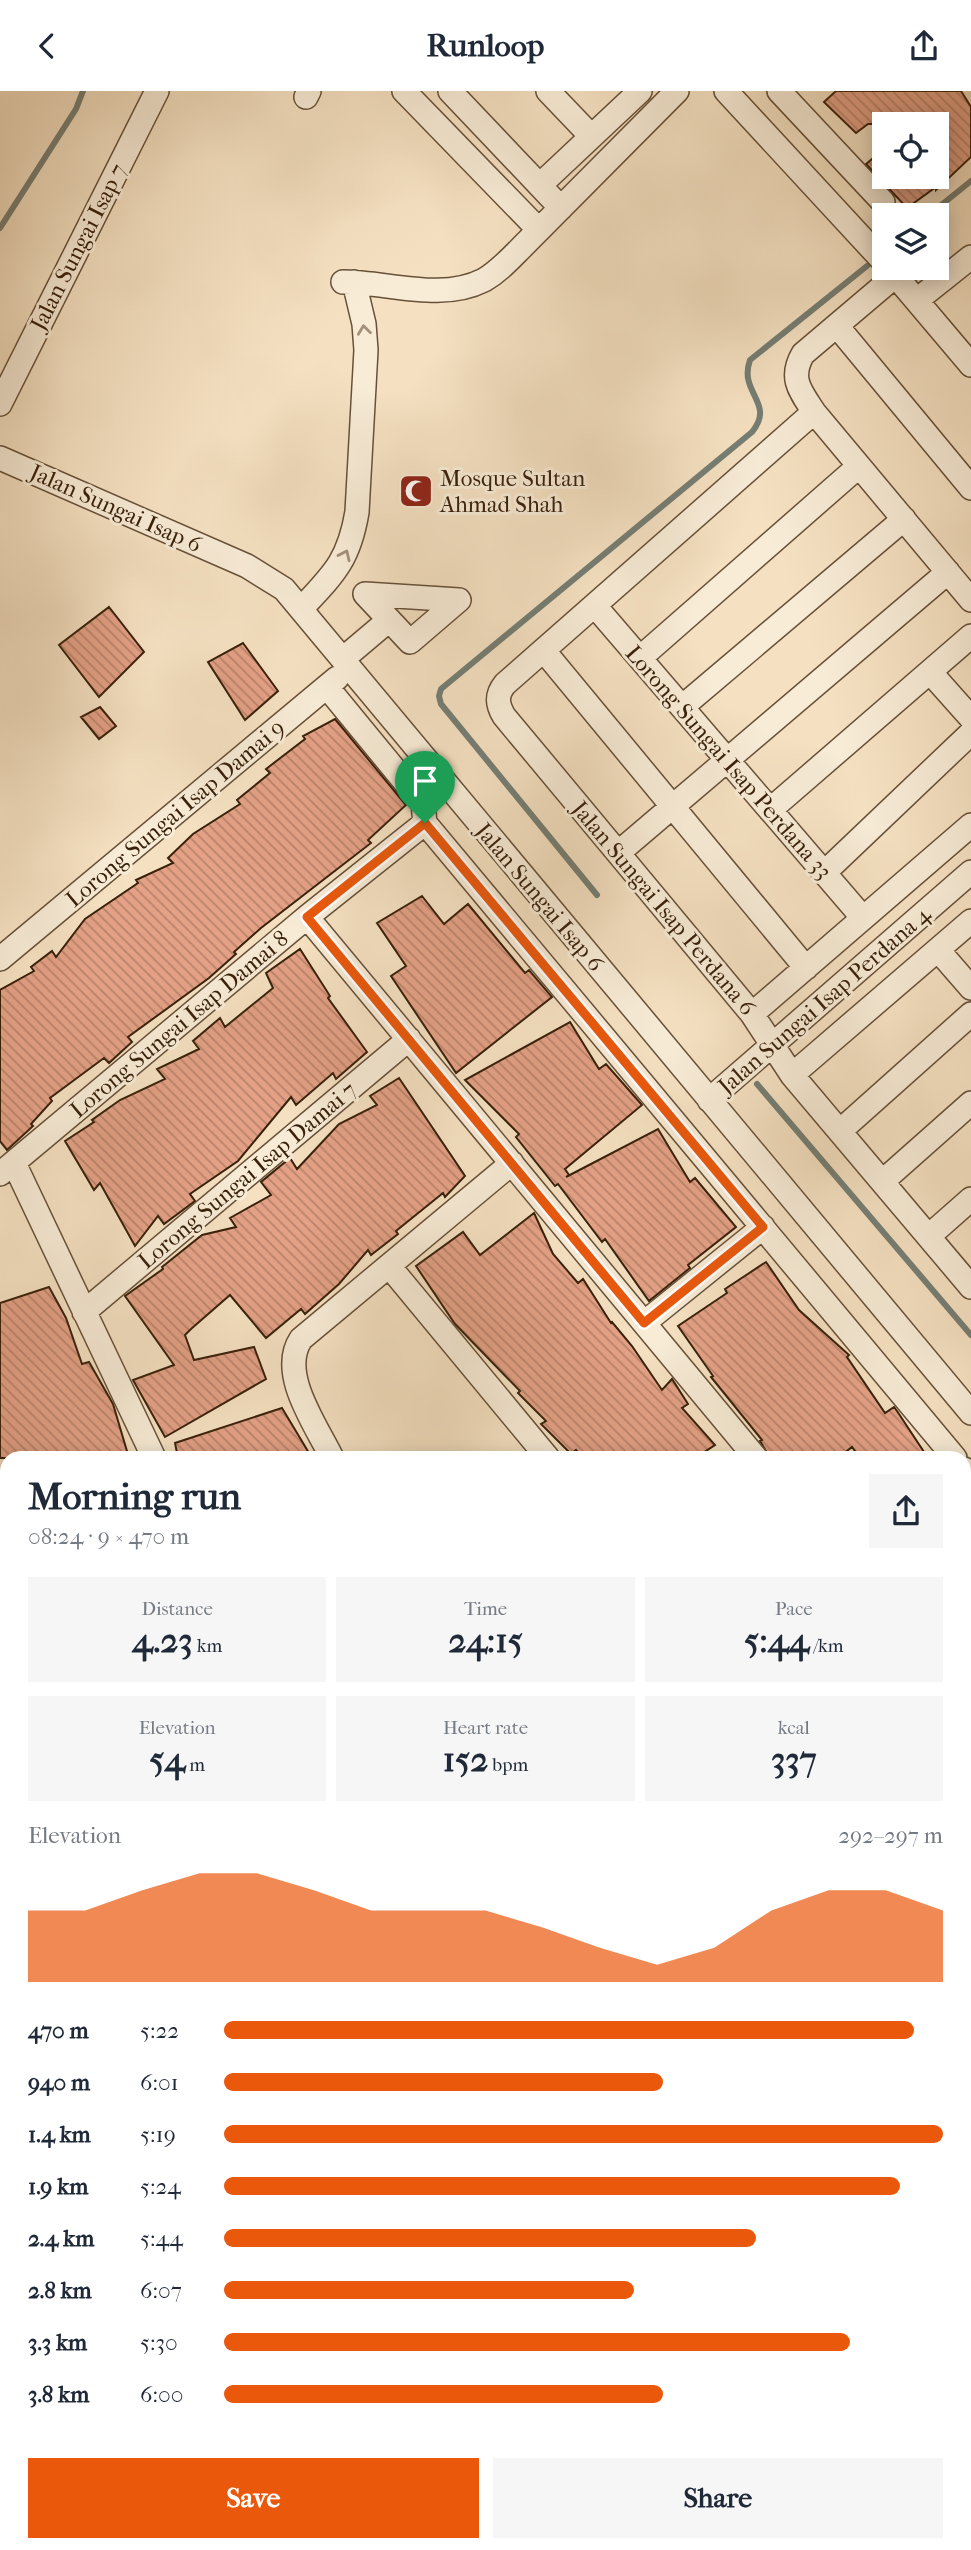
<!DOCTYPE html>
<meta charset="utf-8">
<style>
:root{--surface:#fff;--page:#f6f6f7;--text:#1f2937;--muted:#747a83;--accent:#ea580c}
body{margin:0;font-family:"IM FELL French Canon",serif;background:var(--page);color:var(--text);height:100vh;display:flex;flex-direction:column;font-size:26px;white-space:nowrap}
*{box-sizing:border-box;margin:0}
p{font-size:23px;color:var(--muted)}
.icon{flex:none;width:38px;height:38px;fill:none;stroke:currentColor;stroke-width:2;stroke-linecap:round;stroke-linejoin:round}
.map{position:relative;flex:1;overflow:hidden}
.panel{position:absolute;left:0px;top:1360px;width:971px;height:1101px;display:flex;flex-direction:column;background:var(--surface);border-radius:21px 21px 0 0;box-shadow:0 4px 18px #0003}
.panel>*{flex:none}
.fabs{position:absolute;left:872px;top:21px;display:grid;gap:14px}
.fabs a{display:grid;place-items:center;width:77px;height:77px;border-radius:0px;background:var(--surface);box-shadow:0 4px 18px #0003;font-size:35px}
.pin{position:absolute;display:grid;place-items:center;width:60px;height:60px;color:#fff;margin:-72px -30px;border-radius:50% 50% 50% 0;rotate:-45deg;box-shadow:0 0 7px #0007}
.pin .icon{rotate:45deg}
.round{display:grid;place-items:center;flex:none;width:74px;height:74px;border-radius:0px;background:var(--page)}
.overview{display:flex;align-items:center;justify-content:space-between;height:119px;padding:0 28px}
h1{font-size:38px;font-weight:800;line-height:52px}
.metrics{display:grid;grid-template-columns:repeat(3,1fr);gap:10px;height:119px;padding:7px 28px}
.metrics div{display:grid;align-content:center;border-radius:0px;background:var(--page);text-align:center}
.metrics b{font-size:35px;font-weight:800}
.metrics small{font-size:19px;font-weight:400}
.metrics p{font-size:19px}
.chart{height:196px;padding:14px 28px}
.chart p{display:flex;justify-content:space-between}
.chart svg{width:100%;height:126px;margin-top:7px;fill:var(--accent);opacity:.7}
.action{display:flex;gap:14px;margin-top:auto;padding:14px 28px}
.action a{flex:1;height:80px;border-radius:0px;background:var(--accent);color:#fff;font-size:28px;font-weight:800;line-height:80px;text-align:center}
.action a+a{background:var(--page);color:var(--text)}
ul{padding:0 28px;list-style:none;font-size:23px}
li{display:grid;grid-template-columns:112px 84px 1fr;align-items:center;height:52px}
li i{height:18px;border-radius:9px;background:var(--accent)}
header{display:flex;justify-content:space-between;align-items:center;height:91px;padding:0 28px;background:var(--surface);font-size:32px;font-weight:800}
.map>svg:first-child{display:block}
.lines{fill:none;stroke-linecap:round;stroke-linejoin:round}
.stream{stroke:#757e74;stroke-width:6}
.building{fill:url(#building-back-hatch);stroke:#38200a;stroke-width:2}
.minor-casing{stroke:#675038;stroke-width:26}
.minor{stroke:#f8ecd7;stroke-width:23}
.oneway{stroke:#a2907b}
.route-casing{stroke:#fff;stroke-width:14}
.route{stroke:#ea580c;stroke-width:9}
.labels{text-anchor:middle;stroke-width:6;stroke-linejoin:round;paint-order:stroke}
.street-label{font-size:23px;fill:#38200a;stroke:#f8ecd7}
.poi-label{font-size:23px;fill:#38200a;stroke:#f8ecd7;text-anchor:start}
</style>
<header><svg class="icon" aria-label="back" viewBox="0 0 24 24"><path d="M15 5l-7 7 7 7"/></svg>Runloop<svg class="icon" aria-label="share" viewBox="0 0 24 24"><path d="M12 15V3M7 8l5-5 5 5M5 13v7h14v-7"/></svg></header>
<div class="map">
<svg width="971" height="2459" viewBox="0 0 971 2459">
<defs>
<pattern id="building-back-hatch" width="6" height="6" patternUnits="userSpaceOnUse" patternTransform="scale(1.75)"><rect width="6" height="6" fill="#e4a186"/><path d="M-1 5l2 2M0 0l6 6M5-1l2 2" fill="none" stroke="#ba836c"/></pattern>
</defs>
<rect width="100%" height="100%" fill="#f5e1c2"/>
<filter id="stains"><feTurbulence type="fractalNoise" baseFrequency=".00286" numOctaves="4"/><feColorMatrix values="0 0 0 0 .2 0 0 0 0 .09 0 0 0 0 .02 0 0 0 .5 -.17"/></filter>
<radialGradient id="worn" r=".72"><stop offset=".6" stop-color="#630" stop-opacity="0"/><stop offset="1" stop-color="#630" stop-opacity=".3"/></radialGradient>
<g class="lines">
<path class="stream" d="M929 124 971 90
M0 137 76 18 83 0
M597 804 441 613 439 605 441 598 752 341C776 312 738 302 750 269L867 175
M757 993 971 1244
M0 1939 7 1960
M0 1979 7 1964"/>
</g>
<path class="building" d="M836 0H961L971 16V66L936 99V96L907 117 866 73 884 58V86H936V33H868L856 42 824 11Z
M109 516 144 561 99 606 59 554Z
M243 552 278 600 245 629 208 571Z
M100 616 116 635 99 648 81 626Z
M335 628 406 714 368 749 371 752 261 837 234 861 236 863 209 887 128 946 132 951 109 972 104 967 50 1007 52 1010 31 1033 33 1035 7 1059 0 1050V899L34 880 31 876 52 860 56 866 85 828 138 792 136 789 173 772 168 767 193 743 240 713 237 709 270 682 266 678 305 648 303 645Z
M422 805 444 833 468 813 525 882 529 879 552 906 456 982 391 885 406 875 377 832Z
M300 858 330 905 328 907 367 961 336 988 333 982 296 1014 291 1006 238 1070 190 1103 195 1110 164 1133 158 1125 135 1155 100 1092 94 1099 65 1050 94 1031 92 1029 120 1009 165 988 157 978 199 958 193 950 220 927 225 936 273 897 266 882Z
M570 931 599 978 606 973 642 1014 565 1078 569 1084 566 1086 658 1038 690 1091 695 1087 736 1136 688 1174 690 1177 649 1210 605 1148 602 1151 558 1093 555 1095 516 1046 519 1043 465 989Z
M399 987 465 1085 445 1106 443 1102 396 1140 398 1143 371 1164 368 1159 339 1193 305 1223 301 1218 266 1247 230 1204 191 1238 185 1244 194 1269 254 1256 266 1288 165 1346 133 1289 174 1274 125 1205 163 1178 162 1176 202 1144 236 1136 230 1127 271 1104 261 1091 290 1067 297 1078 339 1033 377 1014 370 1005Z
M534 1122 553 1163 578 1192 583 1188 611 1232 612 1231 632 1255 662 1299 672 1288 688 1313 682 1317 715 1354 695 1367H583L576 1359 571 1363 541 1333 546 1330 518 1302 520 1300 455 1233 416 1175 463 1141 480 1164Z
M766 1171 799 1219 849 1264 847 1266 885 1322 894 1316 897 1320 928 1367H860L852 1356 838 1367H770L760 1350 762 1349 711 1286 713 1285 678 1235 727 1202 725 1198Z
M49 1196 66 1227 82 1273 89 1271 113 1313 129 1367H0V1212Z
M282 1317 312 1367H178L175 1352Z"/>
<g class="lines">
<g class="minor-casing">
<path id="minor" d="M404 0 539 139
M450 0 561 117
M548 0 591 45
M726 0 884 171
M779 0 883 111
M306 6 309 0
M540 94 640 0
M889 177 971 274
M895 185 803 263C789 287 800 300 814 321L971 509
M343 191C388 191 441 211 484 189 498 181 509 169 521 157L677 0
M917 209 971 166
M837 235 971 397
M0 313 157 0
M814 321 505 593C496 604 497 613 504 625L752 923 792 984 971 1196
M0 367 247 475 284 498 971 1322
M365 503 459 509 410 551Z
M595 515 863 827
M302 517C334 483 349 469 357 421L366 259 364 233 354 191
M544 560 806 877
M344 567 389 529
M640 567 859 375
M930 581 971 627
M327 596 423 713 425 732 955 1367
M682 616 904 428
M770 719 971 545
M618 762 948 481
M824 782 971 642
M307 826 756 1367
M938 859 971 897
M0 868 337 587
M752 923 971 734
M792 984 971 830
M709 1009 971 781
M840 1040 971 923
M14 1072 154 1367
M0 1083 307 826 425 732
M883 1090 971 1012
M929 1145 971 1108
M389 1175 548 1367
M84 1221 409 948
M644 1232 763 1136
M332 1367C316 1334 278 1282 301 1248L512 1072
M964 1378 971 1386
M0 1426 7 1440
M964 1486 971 1483
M0 1621 7 1619
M0 1839 7 1854
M0 2016 7 2027
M964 2131 971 2125
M0 2206 7 2204
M0 2289 7 2298
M964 2290 971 2298
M133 2454 137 2459
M335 2454 339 2459
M578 2454 583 2459
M87 2459 94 2454
M807 2459 814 2454"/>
</g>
<use href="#minor" class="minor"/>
</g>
<defs><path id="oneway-chevron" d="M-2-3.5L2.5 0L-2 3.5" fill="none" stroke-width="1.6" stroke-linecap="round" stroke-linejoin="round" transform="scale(1.75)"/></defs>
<g class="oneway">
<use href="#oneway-chevron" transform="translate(364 239) rotate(-97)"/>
<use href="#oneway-chevron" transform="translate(345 464) rotate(-65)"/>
</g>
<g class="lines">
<g class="route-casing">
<path id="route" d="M425 732 763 1136 644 1232 307 826Z"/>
</g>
<use href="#route" class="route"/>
</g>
<defs>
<g id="mosque-square" transform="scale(1.75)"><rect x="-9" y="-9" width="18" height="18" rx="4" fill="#8f2418" stroke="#f8ecd7"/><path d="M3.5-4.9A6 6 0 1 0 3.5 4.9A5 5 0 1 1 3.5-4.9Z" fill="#fff"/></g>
</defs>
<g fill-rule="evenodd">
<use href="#mosque-square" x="416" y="400"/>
</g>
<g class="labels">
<g class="street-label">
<text transform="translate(78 156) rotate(-63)" y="8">Jalan Sungai Isap 7</text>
<text transform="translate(116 417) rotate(24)" y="8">Jalan Sungai Isap 6</text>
<text transform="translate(729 671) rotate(49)" y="8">Lorong Sungai Isap Perdana 33</text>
<text transform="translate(175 722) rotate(-40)" y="8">Lorong Sungai Isap Damai 9</text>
<text transform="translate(540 806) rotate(50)" y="8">Jalan Sungai Isap 6</text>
<text transform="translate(664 817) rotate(50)" y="8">Jalan Sungai Isap Perdana 6</text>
<text transform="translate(824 909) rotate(-41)" y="8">Jalan Sungai Isap Perdana 4</text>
<text transform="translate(179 933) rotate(-40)" y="8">Lorong Sungai Isap Damai 8</text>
<text transform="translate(247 1084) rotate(-40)" y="8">Lorong Sungai Isap Damai 7</text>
</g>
<g class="poi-label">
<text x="440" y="395">Mosque Sultan<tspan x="440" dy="26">Ahmad Shah</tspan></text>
</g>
</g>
<rect width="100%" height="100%" filter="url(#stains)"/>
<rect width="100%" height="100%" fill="url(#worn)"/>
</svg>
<div class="fabs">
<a><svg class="icon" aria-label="locate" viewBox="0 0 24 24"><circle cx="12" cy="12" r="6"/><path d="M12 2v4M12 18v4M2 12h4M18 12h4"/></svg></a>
<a><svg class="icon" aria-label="layers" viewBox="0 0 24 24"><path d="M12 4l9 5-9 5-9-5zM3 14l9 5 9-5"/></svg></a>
</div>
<div class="pin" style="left:425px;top:732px;background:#1e9e55"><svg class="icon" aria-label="arrive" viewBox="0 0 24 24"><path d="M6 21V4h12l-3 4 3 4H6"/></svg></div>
<section class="panel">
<div class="overview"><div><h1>Morning run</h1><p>08:24 · 9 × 470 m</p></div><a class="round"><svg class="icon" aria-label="share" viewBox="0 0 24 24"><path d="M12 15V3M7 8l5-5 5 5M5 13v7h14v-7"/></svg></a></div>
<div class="metrics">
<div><p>Distance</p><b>4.23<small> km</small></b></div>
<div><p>Time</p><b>24:15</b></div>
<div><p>Pace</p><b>5:44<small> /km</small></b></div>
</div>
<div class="metrics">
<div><p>Elevation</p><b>54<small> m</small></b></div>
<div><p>Heart rate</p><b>152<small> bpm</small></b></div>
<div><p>kcal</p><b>337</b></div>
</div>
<div class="chart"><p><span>Elevation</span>292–297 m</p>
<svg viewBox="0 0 160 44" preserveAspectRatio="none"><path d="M0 44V19L10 19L20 12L30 6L40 6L50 12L60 19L70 19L80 19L90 25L100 32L110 38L120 32L130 19L140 12L150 12L160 19V44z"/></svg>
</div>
<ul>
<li><b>470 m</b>5:22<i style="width:96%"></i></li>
<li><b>940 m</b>6:01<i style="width:61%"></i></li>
<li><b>1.4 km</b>5:19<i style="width:100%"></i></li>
<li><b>1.9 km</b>5:24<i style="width:94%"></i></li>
<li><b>2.4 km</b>5:44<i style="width:74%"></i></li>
<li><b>2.8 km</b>6:07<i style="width:57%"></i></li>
<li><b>3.3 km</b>5:30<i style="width:87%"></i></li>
<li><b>3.8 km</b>6:00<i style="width:61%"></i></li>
</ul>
<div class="action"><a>Save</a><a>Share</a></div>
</section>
</div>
